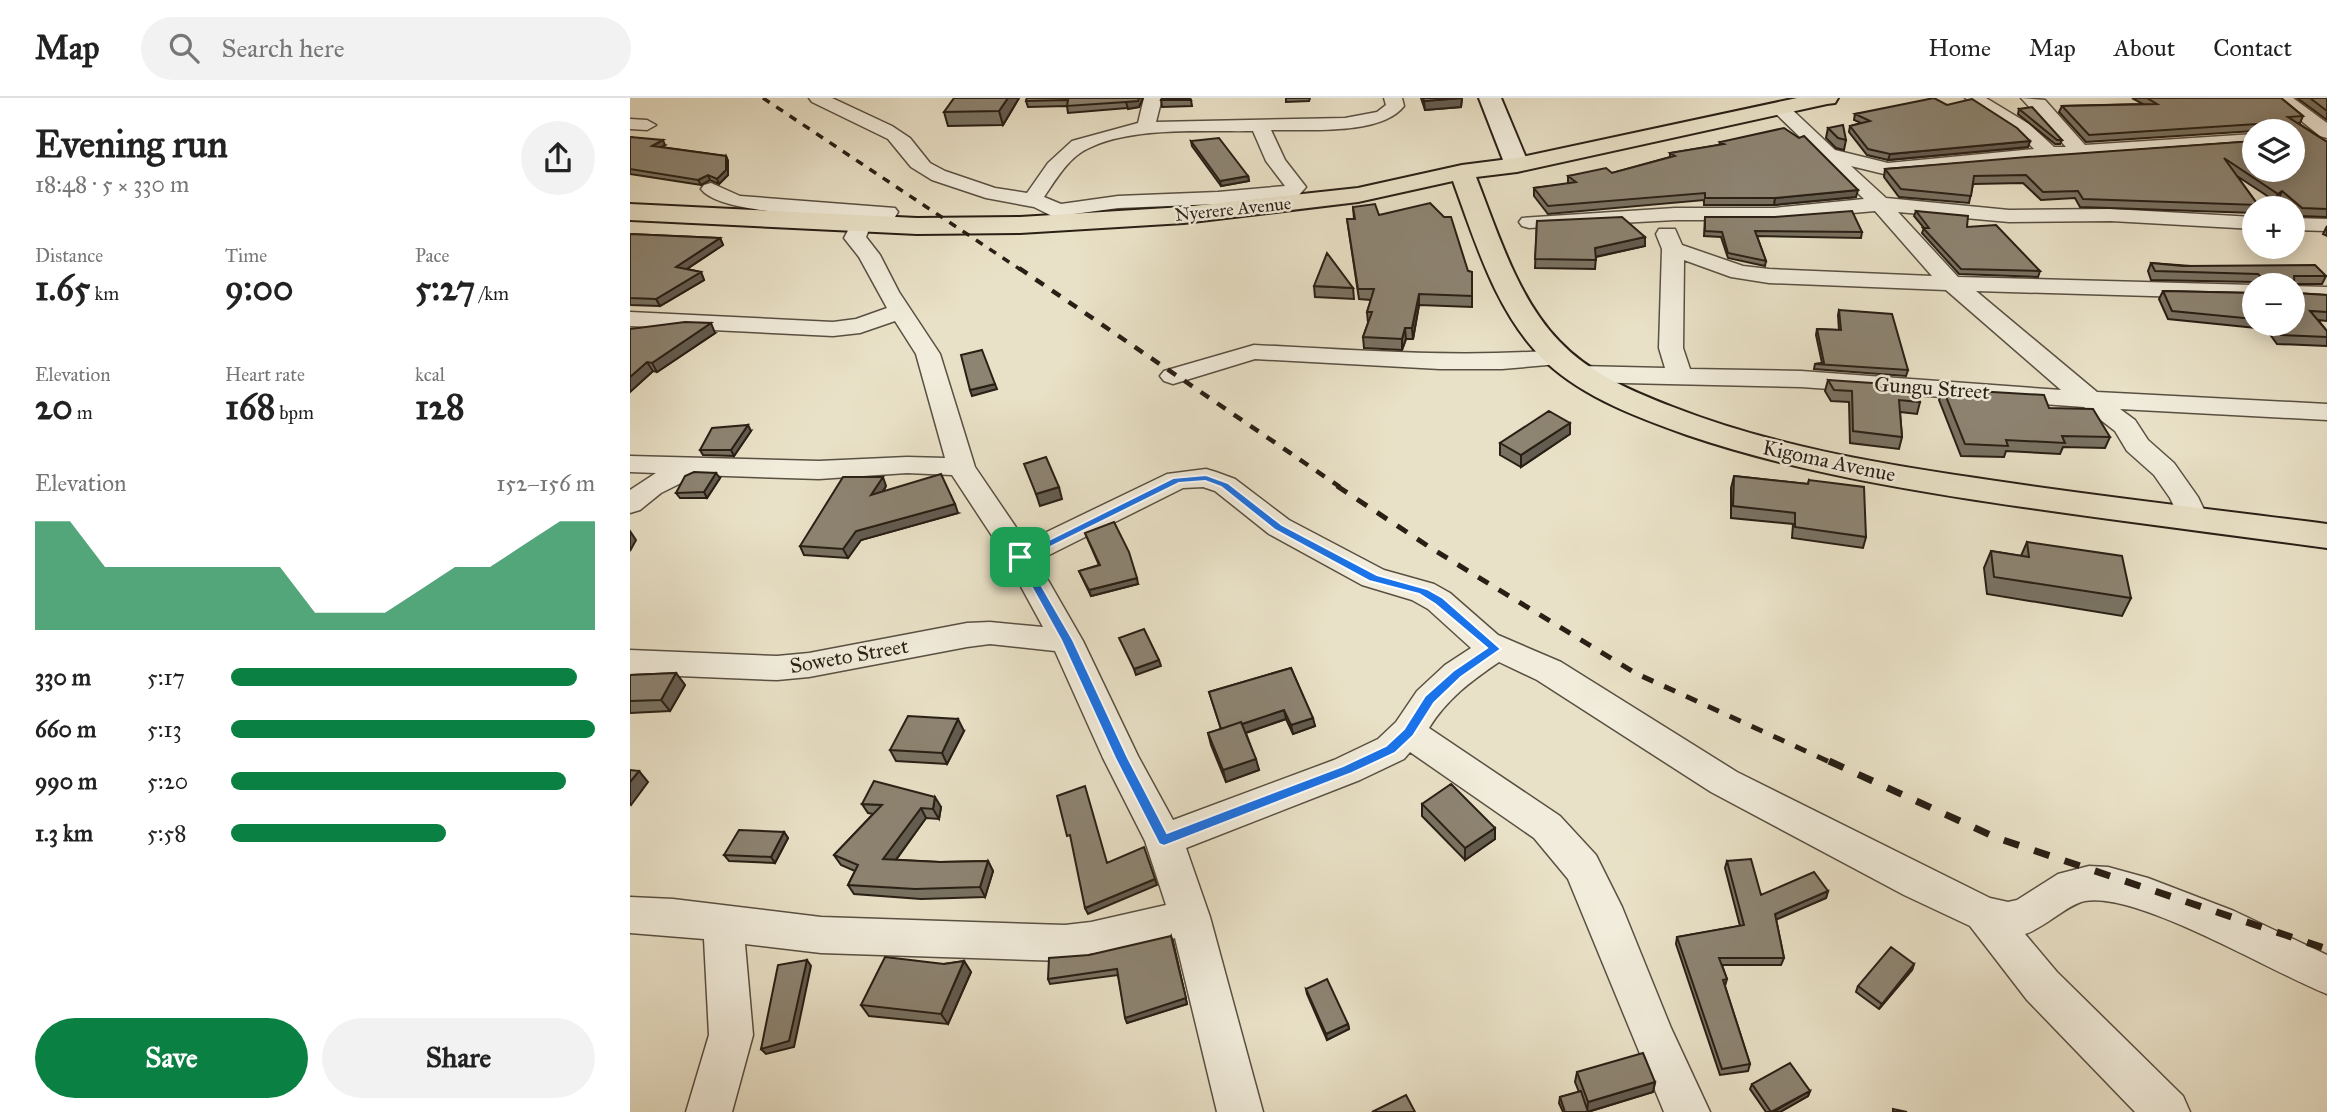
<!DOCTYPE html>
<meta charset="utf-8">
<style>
:root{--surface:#fff;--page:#f2f2f2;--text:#222;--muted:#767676;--line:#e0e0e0;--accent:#0b8043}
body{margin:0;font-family:"IM FELL Great Primer",serif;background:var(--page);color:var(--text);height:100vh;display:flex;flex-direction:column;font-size:26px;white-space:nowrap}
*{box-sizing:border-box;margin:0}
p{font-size:23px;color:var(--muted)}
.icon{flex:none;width:38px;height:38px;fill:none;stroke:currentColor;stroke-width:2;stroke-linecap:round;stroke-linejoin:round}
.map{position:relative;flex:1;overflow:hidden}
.details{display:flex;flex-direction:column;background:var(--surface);width:630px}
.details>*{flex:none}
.controls{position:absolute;left:1612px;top:21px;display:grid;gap:14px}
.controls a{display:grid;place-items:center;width:63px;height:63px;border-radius:50%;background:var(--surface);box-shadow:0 4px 18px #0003;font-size:35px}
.pin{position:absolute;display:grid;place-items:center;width:60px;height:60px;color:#fff;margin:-30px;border-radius:14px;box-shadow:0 4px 10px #0006}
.round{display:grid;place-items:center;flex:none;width:74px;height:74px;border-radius:37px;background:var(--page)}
.head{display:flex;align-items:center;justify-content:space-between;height:119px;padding:0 35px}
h1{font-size:38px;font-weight:800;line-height:52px}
.figures{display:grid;grid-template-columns:repeat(3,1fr);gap:10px;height:119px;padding:7px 35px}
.figures div{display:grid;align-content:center}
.figures b{font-size:35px;font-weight:800}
.figures small{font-size:19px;font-weight:400}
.figures p{font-size:19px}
.chart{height:196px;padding:14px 35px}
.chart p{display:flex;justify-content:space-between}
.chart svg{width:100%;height:126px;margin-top:7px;fill:var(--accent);opacity:.7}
.button{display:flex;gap:14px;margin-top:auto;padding:14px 35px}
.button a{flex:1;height:80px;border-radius:42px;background:var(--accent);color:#fff;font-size:28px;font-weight:800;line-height:80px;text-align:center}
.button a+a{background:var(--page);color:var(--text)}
ul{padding:0 35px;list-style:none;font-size:23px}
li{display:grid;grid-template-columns:112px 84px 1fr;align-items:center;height:52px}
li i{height:18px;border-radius:9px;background:var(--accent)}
header{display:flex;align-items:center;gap:42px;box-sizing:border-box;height:98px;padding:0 35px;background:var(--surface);border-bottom:2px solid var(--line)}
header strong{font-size:33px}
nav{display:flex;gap:38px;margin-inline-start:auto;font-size:24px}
.search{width:490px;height:63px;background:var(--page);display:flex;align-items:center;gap:18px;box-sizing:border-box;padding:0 24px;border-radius:38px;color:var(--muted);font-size:26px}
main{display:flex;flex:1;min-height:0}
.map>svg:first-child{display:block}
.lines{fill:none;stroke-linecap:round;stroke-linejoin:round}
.minor-casing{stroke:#595042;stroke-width:3}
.secondary-casing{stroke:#291f15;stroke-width:4}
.primary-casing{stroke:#291f15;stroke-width:4}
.minor{fill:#f1ecdb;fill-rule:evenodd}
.secondary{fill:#f1ecdb;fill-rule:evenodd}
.primary{fill:#e9e1c7;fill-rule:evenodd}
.rail-far3{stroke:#291f15;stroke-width:3.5;stroke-dasharray:8 8;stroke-linecap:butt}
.rail-far2{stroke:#291f15;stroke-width:4.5;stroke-dasharray:10 10;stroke-linecap:butt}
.rail-far1{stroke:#291f15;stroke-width:5;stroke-dasharray:12 12;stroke-linecap:butt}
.rail{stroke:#291f15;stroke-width:7;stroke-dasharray:16 16;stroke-linecap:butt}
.wall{fill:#797262;stroke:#291f15;stroke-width:2}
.shaded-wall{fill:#635c50;stroke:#291f15;stroke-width:2}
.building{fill:#8d8472;stroke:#291f15;stroke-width:2}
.route{fill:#1a73e8;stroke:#fff;stroke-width:2;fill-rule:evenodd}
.labels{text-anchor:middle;stroke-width:5;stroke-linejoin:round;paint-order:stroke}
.far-street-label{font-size:18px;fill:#291f15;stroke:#f1ecdb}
.street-label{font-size:21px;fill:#291f15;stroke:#f1ecdb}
</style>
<header>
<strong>Map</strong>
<div class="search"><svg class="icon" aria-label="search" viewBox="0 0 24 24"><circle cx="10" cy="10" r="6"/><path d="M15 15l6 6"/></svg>Search here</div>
<nav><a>Home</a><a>Map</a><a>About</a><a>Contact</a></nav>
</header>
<main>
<section class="details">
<div class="head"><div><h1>Evening run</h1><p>18:48 · 5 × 330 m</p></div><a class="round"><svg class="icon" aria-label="share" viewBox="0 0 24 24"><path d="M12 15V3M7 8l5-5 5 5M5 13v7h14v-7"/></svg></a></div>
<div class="figures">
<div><p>Distance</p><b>1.65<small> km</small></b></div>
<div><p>Time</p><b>9:00</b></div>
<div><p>Pace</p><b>5:27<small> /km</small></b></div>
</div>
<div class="figures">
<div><p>Elevation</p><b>20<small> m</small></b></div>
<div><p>Heart rate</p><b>168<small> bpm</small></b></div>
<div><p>kcal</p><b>128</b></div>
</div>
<div class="chart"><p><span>Elevation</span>152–156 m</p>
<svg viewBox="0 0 160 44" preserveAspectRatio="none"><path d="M0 44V6L10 6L20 22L30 22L40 22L50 22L60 22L70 22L80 38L90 38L100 38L110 30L120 22L130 22L140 14L150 6L160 6V44z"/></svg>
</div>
<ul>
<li><b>330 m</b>5:17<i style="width:95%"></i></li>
<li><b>660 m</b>5:13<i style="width:100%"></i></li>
<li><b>990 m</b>5:20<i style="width:92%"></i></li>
<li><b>1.3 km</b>5:58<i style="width:59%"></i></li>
</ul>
<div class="button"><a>Save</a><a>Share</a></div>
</section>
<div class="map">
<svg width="1697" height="1014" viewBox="0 0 1697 1014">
<rect width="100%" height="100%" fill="#e9e1c7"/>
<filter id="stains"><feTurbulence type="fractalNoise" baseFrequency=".00286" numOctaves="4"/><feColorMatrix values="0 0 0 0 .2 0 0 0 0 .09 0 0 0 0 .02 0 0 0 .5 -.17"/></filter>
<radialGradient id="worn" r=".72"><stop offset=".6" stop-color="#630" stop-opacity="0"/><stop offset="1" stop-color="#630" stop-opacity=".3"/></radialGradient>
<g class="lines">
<g class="minor-casing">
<path id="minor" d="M179 0H202L262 28 280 40 300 65 315 73 365 90 397 95 418 65 442 43 508 25 514 0H532L526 24 715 20 747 14 756 7 754 0H772L774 8C751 38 676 31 641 32L655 62 676 89 669 97 588 106 488 110 444 116 449 124 446 128H432L424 119 404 109 356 100 302 82 281 69 258 41 182 4ZM623 33 636 63 655 88 588 94 488 98 431 106 414 99C425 83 438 60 457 51 501 28 573 34 623 33Z
M1335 0H1356L1399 26 1424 49H1436L1391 0 1415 2 1455 47 1624 36V48L1394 63 1258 77 1221 68 1256 100 1379 112 1481 111 1624 119V131L1481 123 1379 124 1268 114 1328 179 1624 187V201L1346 193 1467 294 1697 306V322L1490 311 1505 322 1518 342 1544 365 1568 399 1578 420 1573 427 1563 429 1553 427 1540 400 1524 377 1497 353 1485 333 1454 309 1171 289 949 284 940 281 936 276 940 271 949 268 1035 270 1029 250 1032 151 1026 136 1029 131H1045L1052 147 1113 168 1139 171 1302 178 1245 113 1144 122H1045L899 130 892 128 889 124 892 120 1045 110H1144L1234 101 1143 13 1140 9 1149 4 1155 5 1205 52 1258 65 1404 51 1387 34ZM1054 162 1101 179 1139 185 1316 192 1431 292 1171 273 1060 271 1053 250Z
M1643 0H1663L1697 25V40L1690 38Z
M0 21 17 22 26 27 17 32 0 31Z
M81 85 110 98 265 110 268 114 257 132 250 134 240 129 236 139 250 157 269 194 310 256 345 369 396 444 537 376 576 371 586 374 605 381 659 422 754 472 804 486 820 495 868 537 931 564 1107 674 1360 800 1378 804 1387 802 1428 776 1459 768 1478 769 1518 780 1604 813 1697 857V896C1643 875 1507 793 1455 803 1438 806 1416 829 1395 836L1427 874 1553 998 1560 1014H1505L1397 902 1340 828 1274 797 1081 694 907 582 869 564C841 583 817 601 799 630L930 718 966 757 992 809 1041 930 1080 1014H1034L938 781 904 740 780 654 774 661 730 682 556 750 580 819 633 1014H587L545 840 461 860 435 863 191 855 115 846 123 937 102 1014H56L79 937 74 841 0 835V799L43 801 191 819 435 827 461 824 536 807 515 743 473 660 425 553 360 546 337 549 179 579 147 582 0 576V552L147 558 179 555 337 525 360 524 413 529 370 450 322 377 277 375 189 381 67 377 31 395 10 412 0 415V392L26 375 0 374V358L189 363 277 359 315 360 286 256 265 223 230 235 203 238 0 228V214L203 224 226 221 257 210 229 159 214 140 223 123H237L240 127 245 119C209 117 91 118 71 91L74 87ZM573 389 585 393 639 436 732 487 782 502 798 511 841 550 815 567 787 593 766 624 748 641 704 662 543 722 508 658 453 543 407 463 553 390Z
M1662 120 1697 121V133L1662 132Z
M1662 188 1697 189V203L1662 202Z
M624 247C726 252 827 260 929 252L938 254 941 259 938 264 929 266 872 271H810L625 261 543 286 534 283 530 278 534 273Z"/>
</g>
<g class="secondary-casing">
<path id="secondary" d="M849 0H871L899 67 895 72H879L875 67Z"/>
</g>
<g class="primary-casing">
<path id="primary" d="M1167 0H1208L1205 5 1197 6 887 74 846 79C868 135 887 199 929 243 959 275 1003 294 1043 309 1140 347 1243 365 1346 380 1463 398 1580 411 1697 426V450C1580 434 1463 420 1346 402 1249 387 1151 369 1057 337 1009 320 955 300 917 265 867 218 846 146 823 83L728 104 554 125 390 135 287 136 0 122V106L287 120 390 119 554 109 728 90 832 67 887 60Z"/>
</g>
<use href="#minor" class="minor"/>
<use href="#secondary" class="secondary"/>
<use href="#primary" class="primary"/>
<path class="rail-far3" d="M133 0 391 172"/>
<path class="rail-far2" d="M389 170 710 389"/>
<path class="rail-far1" d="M707 388 804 452 1005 575 1202 665"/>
<path class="rail" d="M1199 663 1367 740 1697 851"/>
</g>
<path class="wall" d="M389 0 373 27 318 28 314 14Z
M397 0H513L509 9 438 15 437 8 398 9 396 3Z
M656 0H680L679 3 656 4Z
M791 0H832L831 9 795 12Z
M1502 0H1651L1673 18 1670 25H1668L1697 44V119L1668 118 1662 113V110H1660L1649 100 1645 103 1607 78 1628 107 1627 110H1624V115L1450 109 1445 100 1411 102 1393 85 1343 86 1339 105 1269 99 1254 79 1255 71 1624 43V72L1662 33H1624L1456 44 1429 14 1432 8 1513 6Z
M1667 0H1697V22Z
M531 2H561L562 8 532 9Z
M1317 7 1400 43 1398 49 1258 62 1237 57 1219 34 1220 28 1231 25 1224 22 1225 16Z
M1389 11 1432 42 1430 46H1425L1388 16Z
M1198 30 1216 42 1214 52 1206 50 1196 40Z
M0 39 35 47 31 49 96 58 98 63V77L89 86 80 82 71 87 0 76Z
M561 43 618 78 619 83 591 88 562 48Z
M1090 44 1226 99 1144 107H1074V102L918 116 904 98V90L938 86V78L982 75 1040 59V55L1089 47Z
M723 109 749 117 838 173 842 174V209L789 207 783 241H776L772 252 734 250 733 239 738 225 737 214 741 202 729 201 717 121H724Z
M1286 113 1337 129 1410 173 1408 179 1329 176 1292 135 1294 130 1284 118Z
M1075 119 1232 134 1231 140 1127 138 1136 163 1135 168 1098 160 1091 139 1074 138Z
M907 123 1015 139V148L966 159 965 171 905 170Z
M1697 128V138L1693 136Z
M0 136 90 140 93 147 57 171 71 174 74 182 30 208 0 207Z
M1521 165 1696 178 1692 186H1665V195L1697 197V223L1688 222 1697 233V248L1647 246 1636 231 1538 221 1529 201 1533 193 1624 195V226H1662V187H1627L1624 184 1521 182 1518 173Z
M684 188 723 190 724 201 685 199Z
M1209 212 1278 272 1276 278 1184 271 1185 266 1192 265 1186 237 1187 231 1209 232 1208 217Z
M0 231 85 235 27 274 23 273 0 294Z
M1198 282 1290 304 1287 316 1270 314 1272 339 1269 351 1220 345 1219 304 1201 303 1195 293Z
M1313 291 1419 310 1480 339 1475 350 1433 349 1430 356 1376 353 1374 359 1331 358 1309 302Z
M121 333 104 358 73 357 70 352Z
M940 336 891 369 870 357V345Z
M1104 378 1178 386 1179 382 1236 439 1233 450 1162 440 1163 426 1101 420V390Z
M90 380 77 400H50L46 395Z
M256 388 253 394 328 415 231 442 218 460 174 457 170 448Z
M455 435 508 486 461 498 449 473 469 467Z
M1397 444 1501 500 1492 518 1357 496 1354 470 1361 453 1391 458Z
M661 570 685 628 663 636 656 621 616 635 629 672 596 684 581 647 578 635 591 631 579 594Z
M46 575 55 587 40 613 0 615V577Z
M334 633 317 666 266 663 260 652Z
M232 706 311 709 309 721 296 720 266 762 310 764 358 763 363 773 355 799 291 801 224 796 218 787 225 773 211 767 204 757 243 716 238 715Z
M792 706 865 730V741L835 762 792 718Z
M154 734 158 740 145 765 99 763 94 757Z
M1097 763 1131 797 1198 793 1196 800 1146 821 1154 860 1151 867H1092L1097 881 1095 888 1120 966 1118 973 1090 977 1046 846 1047 839 1110 828 1095 770Z
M543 843 557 906 497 925 488 877 420 886 418 881 459 857Z
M334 863 341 874 318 926 239 918 231 907 314 866Z
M1284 866 1282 872 1249 911 1226 894 1228 888Z
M676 891 718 926 719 931 697 942 677 896Z
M947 974 1025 984 1023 994 958 1014H933L929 1005 930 999 949 994 945 984Z
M1122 986 1180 993 1178 998 1150 1014H1136L1120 991Z"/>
<path class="shaded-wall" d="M378 0H389L373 27 369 13Z
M509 0H513L509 9 498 11 496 4Z
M832 0 831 9 795 12 794 3Z
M33 42 35 47 24 53 22 48Z
M1400 43 1398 49 1258 62 1260 56Z
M96 58 98 63V77L89 86 87 81Z
M78 77 80 82 71 87 68 82Z
M618 78 619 83 591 88 590 83Z
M1228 92 1226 99 1144 107 1145 100Z
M1652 93 1649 100 1645 103 1648 96Z
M1015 139V148L964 159 965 150Z
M90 140 93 147 49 176 46 169Z
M71 174 74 182 30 208 26 201Z
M789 196V207L783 241 782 230Z
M81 225 85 235 27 274 22 265Z
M775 230 776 241 772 252V241Z
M17 264 23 273 0 294V279Z
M365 286 367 291 342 298 340 292Z
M940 325V336L891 369V357Z
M118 327 121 333 104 358 101 352Z
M86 375 90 380 77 400 74 394Z
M253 379 256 388 245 406 241 397Z
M429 389 432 401 410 408 406 396Z
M325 406 328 415 231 442 218 460 213 451 226 433Z
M0 433 6 442 0 453Z
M507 480 508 486 461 498 459 492Z
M529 562 531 568 506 577 504 571Z
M46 575 55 587 40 613 31 602Z
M654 612 656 621 594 642 592 633Z
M683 620 685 628 663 636 661 627Z
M328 621 334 633 317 666 312 655Z
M626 661 629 672 596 684 593 672Z
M9 673 18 684 1 707 0 706V684Z
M305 699 311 709 309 721 303 711Z
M291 710 296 720 259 771 253 761Z
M865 730V741L835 762V750Z
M154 734 158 740 145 765 141 759Z
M358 763 363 773 355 799 350 789Z
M525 781 527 787 458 816 455 810Z
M1198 793 1196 800 1143 823 1145 816Z
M541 838 557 906 497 925 495 920Z
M177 862 181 868 164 949 136 956 131 951Z
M334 863 341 874 318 926 311 916Z
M1284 866 1282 872 1249 911 1252 906Z
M718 926 719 931 697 942 696 936Z
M1025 984 1023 994 957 1014 958 1004Z
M1180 993 1178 998 1150 1014H1143Z"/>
<path class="building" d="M324 0H378L369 13 314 14Z
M397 0H509L508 3 496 4 437 8 438 2 396 3Z
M532 0H560L561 2H531Z
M793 0H831L794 3Z
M1304 0 1317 7 1342 1 1387 30 1400 43 1260 56 1238 51 1220 28 1240 23 1225 16Z
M1517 0H1651L1673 18 1658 19 1697 44V111L1672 110 1652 93 1648 96 1594 60 1628 107 1453 101 1448 93 1413 94 1396 77 1344 78 1341 98 1271 91 1255 71 1397 59 1624 43V72H1662V33H1630V29L1627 26 1459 37 1432 8 1527 6Z
M1680 0H1697V13Z
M1402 9 1432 42H1427L1389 11Z
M1213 27 1216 42 1208 40 1198 30Z
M1154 30 1169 40 1174 38 1228 92 1145 100H1075V95L918 108 904 90 946 84 938 78 976 70 982 75 1045 58 1040 55 1094 46 1090 44Z
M0 39 33 42 22 48 96 58V72L87 81 78 77 68 82 0 71Z
M589 40 618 78 590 83 561 43Z
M800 105 814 119H821L838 173 842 174V198L789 196 782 230H775L772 241 733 239 742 214H737L744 191H728L717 121H725L723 109 745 106 749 117Z
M1222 113 1232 134 1125 133 1136 163 1098 155 1092 134 1075 133V119H1145Z
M1286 113 1338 118 1337 129 1366 127 1410 173 1331 171 1293 130H1299Z
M992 119 1015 139 965 150 966 162 905 161 907 123Z
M0 136 90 140 46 169 71 174 26 201 0 200Z
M697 155 723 190 684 188Z
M1521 165 1553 168 1685 167 1696 178H1664L1665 195 1697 197V214L1680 213 1697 233V239L1651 237 1643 226H1662V187H1631V179L1628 176 1525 173Z
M1533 193 1624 195V221L1542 213Z
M1209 212 1262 216 1278 272 1185 266 1194 265 1187 231 1211 232Z
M55 224 81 225 22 265 17 264 0 279V231Z
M352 252 365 286 340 292 331 257Z
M1198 282 1286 288 1290 304 1269 302 1272 339 1223 333 1222 293 1204 292Z
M1313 291 1414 297 1419 310 1463 311 1480 339 1432 338 1435 345 1376 342 1378 348 1335 346Z
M919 313 940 325 891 357 870 345Z
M118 327 101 352H70L82 330Z
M416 359 429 389 406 396 394 366Z
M64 374 86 375 74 394 46 395 55 378Z
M311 376 325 406 226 433 213 451 170 448 213 379H253L241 397Z
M1104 378 1178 386 1179 382 1234 389 1236 439 1165 429V415L1103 408Z
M484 424 499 454 507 480 459 492 449 473 470 467 455 435Z
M1397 444 1492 458 1501 500 1364 479 1361 453 1399 459Z
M514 531 529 562 504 571 489 540Z
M661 570 683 620 661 627 654 612 612 626 611 624 591 631 579 594Z
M46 575 31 602 0 603V577Z
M278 618 328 621 312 655 260 652Z
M611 624 626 661 593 672 578 635Z
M0 672 9 673 0 684Z
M244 683 305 699 303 711 291 710 253 761 310 764 358 763 350 789 285 791 218 787 228 767 204 757 252 707 232 706Z
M821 686 865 730 835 750 792 706Z
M455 688 477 765 514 749 525 781 455 810 440 737 437 738 427 698Z
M109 732 154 734 141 759 94 757Z
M1121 761 1131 797 1184 774 1198 793 1145 816 1154 860H1089L1097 881 1093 882 1120 966 1092 971 1047 839 1114 827 1097 763Z
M541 838 556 900 495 920 487 871 418 881 419 860 459 857Z
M1261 849 1284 866 1252 906 1228 888Z
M255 859 314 866 334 863 311 916 231 907Z
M177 862 159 943 131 951 148 867Z
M697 881 718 926 696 936 676 891Z
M1013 955 1025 984 958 1004 947 974Z
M1160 965 1180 993 1141 1014 1122 986Z
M951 993 958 1014H935L930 999Z
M776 997 785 1014H742Z
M1263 1011 1277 1014H1263Z"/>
<path class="route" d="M576 377 598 385 652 427 747 477 797 491 813 500 871 551 831 579 804 605 783 638 765 655 722 675 534 748 529 746 485 660 431 542 385 459 543 380ZM575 383 591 389 645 432 739 483 789 496 805 506 857 550 823 573 795 598 774 631 756 648 713 668 537 735 498 660 443 542 396 461 549 385Z"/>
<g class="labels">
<g class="far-street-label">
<text transform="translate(603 111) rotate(-6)" y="6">Nyerere Avenue</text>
</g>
<g class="street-label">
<text transform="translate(1302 290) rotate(4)" y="7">Gungu Street</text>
<text transform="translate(1199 363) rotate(12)" y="7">Kigoma Avenue</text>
<text transform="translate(219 558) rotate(-10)" y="7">Soweto Street</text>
</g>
</g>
<rect width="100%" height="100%" filter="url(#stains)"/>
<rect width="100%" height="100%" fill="url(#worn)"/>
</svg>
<div class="controls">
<a><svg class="icon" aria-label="layers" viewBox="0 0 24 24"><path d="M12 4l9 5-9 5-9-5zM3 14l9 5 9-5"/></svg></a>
<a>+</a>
<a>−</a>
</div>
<div class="pin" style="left:390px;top:459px;background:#1e9e55"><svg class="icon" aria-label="arrive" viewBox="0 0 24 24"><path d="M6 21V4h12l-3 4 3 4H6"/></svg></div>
</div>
</main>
